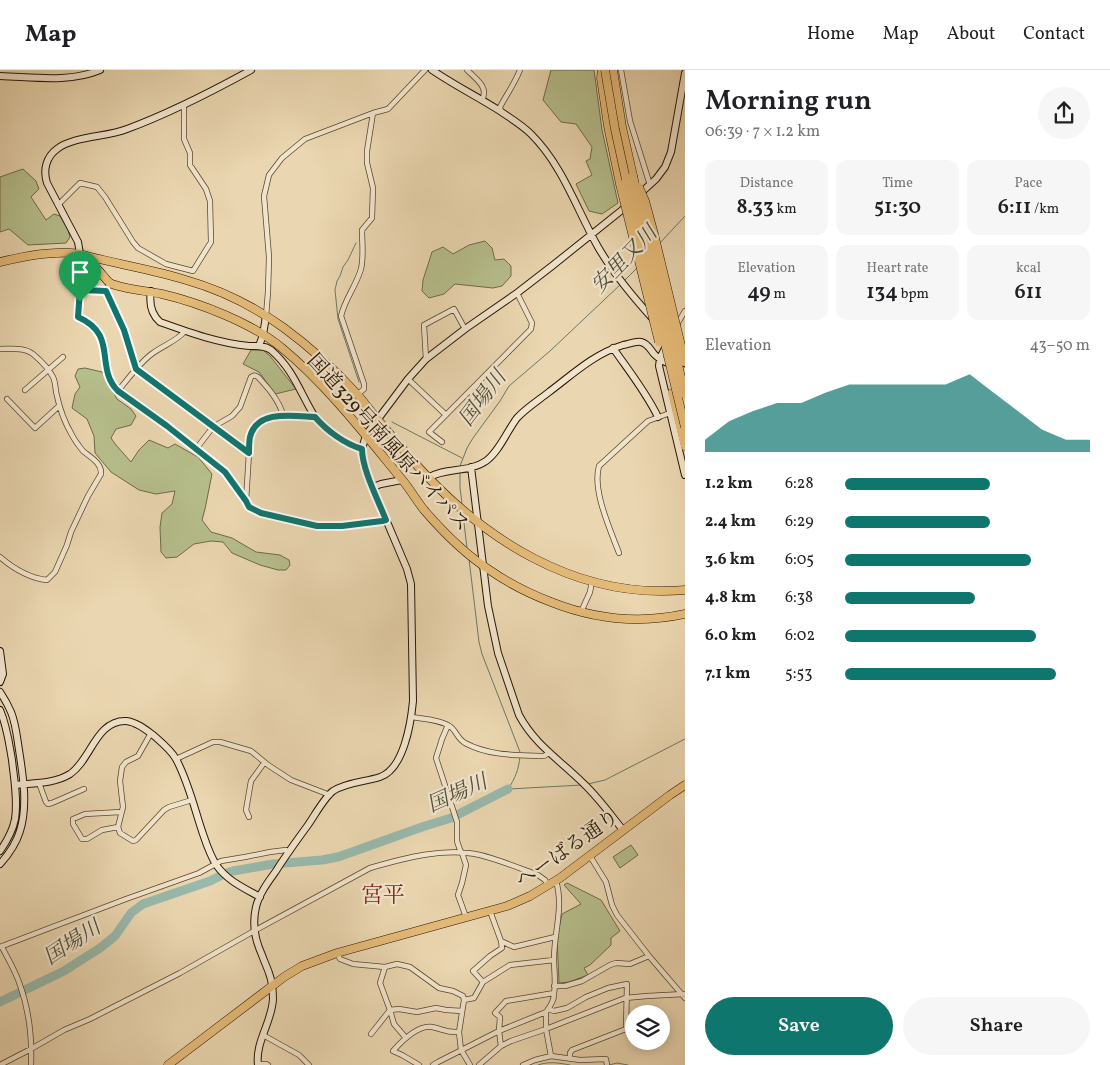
<!DOCTYPE html>
<meta charset="utf-8">
<style>
:root{--surface:#fff;--page:#f6f6f6;--text:#202124;--muted:#757577;--line:#e0e0e0;--accent:#0f766e}
body{margin:0;font-family:Vollkorn,"Noto Serif JP",serif;background:var(--page);color:var(--text);height:100vh;display:flex;flex-direction:column;font-size:19px;white-space:nowrap}
*{box-sizing:border-box;margin:0}
p{font-size:16px;color:var(--muted)}
.icon{flex:none;width:28px;height:28px;fill:none;stroke:currentColor;stroke-width:2;stroke-linecap:round;stroke-linejoin:round}
.map{position:relative;flex:1;overflow:hidden}
.details{display:flex;flex-direction:column;background:var(--surface);width:425px}
.details>*{flex:none}
.controls{position:absolute;left:625px;top:935px;display:grid;gap:10px}
.controls a{display:grid;place-items:center;width:45px;height:45px;border-radius:50%;background:var(--surface);box-shadow:0 2px 12px #0003;font-size:25px}
.pin{position:absolute;display:grid;place-items:center;width:42px;height:42px;color:#fff;margin:-51px -21px;border-radius:50% 50% 50% 0;rotate:-45deg;box-shadow:0 0 5px #0007}
.pin .icon{rotate:45deg}
.round{display:grid;place-items:center;flex:none;width:52px;height:52px;border-radius:26px;background:var(--page)}
.overview{display:flex;align-items:center;justify-content:space-between;height:85px;padding:0 20px}
h1{font-size:28px;font-weight:600;line-height:38px}
.figures{display:grid;grid-template-columns:repeat(3,1fr);gap:8px;height:85px;padding:5px 20px}
.figures div{display:grid;align-content:center;border-radius:12px;background:var(--page);text-align:center}
.figures b{font-size:21px;font-weight:600}
.figures small{font-size:14px;font-weight:400}
.figures p{font-size:14px}
.chart{height:140px;padding:10px 20px}
.chart p{display:flex;justify-content:space-between}
.chart svg{width:100%;height:90px;margin-top:5px;fill:var(--accent);opacity:.7}
.action{display:flex;gap:10px;margin-top:auto;padding:10px 20px}
.action a{flex:1;height:58px;border-radius:30px;background:var(--accent);color:#fff;font-size:20px;font-weight:600;line-height:58px;text-align:center}
.action a+a{background:var(--page);color:var(--text)}
ul{padding:0 20px;list-style:none;font-size:16px}
li{display:grid;grid-template-columns:80px 60px 1fr;align-items:center;height:38px}
li i{height:12px;border-radius:6px;background:var(--accent)}
header{display:flex;align-items:center;gap:30px;box-sizing:border-box;height:70px;padding:0 25px;background:var(--surface);border-bottom:1px solid var(--line)}
header strong{font-size:24px}
nav{display:flex;gap:28px;margin-inline-start:auto;font-size:18px}
main{display:flex;flex:1;min-height:0}
.map>svg:first-child{display:block}
.green{fill:#b6be8c;stroke:#6e6a48}
.lines{fill:none;stroke-linecap:round;stroke-linejoin:round}
.stream{stroke:#6b7868;stroke-width:1}
.river{stroke:#98b9ab;stroke-width:9}
.street-casing{stroke:#58462e;stroke-width:6}
.secondary-casing{stroke:#271603;stroke-width:8}
.highway-casing{stroke:#271603;stroke-width:9}
.street{stroke:#f1e4cc;stroke-width:4.5}
.secondary{stroke:#f1e4cc;stroke-width:6}
.highway{stroke:#e5bb78;stroke-width:8}
.highway-bridge-casing{stroke:#271603;stroke-width:9;stroke-linecap:butt}
.highway-bridge{stroke:#e5bb78;stroke-width:8}
.route-casing{stroke:#fff;stroke-width:10}
.route{stroke:#0f766e;stroke-width:6}
.labels{text-anchor:middle;stroke-width:4.5;stroke-linejoin:round;paint-order:stroke}
.street-label{font-size:20px;fill:#271603;stroke:#f1e4cc}
.water-label{font-size:21px;font-style:italic;fill:#4f4f3e;stroke:#f1e4cc}
.quarter-label{font-size:22px;fill:#7a1f14;stroke:#f1e4cc}
</style>
<header>
<strong>Map</strong>
<nav><a>Home</a><a>Map</a><a>About</a><a>Contact</a></nav>
</header>
<main>
<div class="map">
<svg width="685" height="995" viewBox="0 0 685 995">
<rect width="100%" height="100%" fill="#ead6b0"/>
<filter id="stains"><feTurbulence type="fractalNoise" baseFrequency=".004" numOctaves="4"/><feColorMatrix values="0 0 0 0 .2 0 0 0 0 .09 0 0 0 0 .02 0 0 0 .5 -.17"/></filter>
<radialGradient id="worn" r=".72"><stop offset=".6" stop-color="#630" stop-opacity="0"/><stop offset="1" stop-color="#630" stop-opacity=".3"/></radialGradient>
<path class="green" d="M551 0H594L602 60 618 133 602 144 589 141 576 114 592 105 586 91 590 89 592 77 576 54 561 52 543 30Z
M23 99 36 111 39 119 31 127 46 150 54 144 60 146 68 160 70 167 66 173 28 175 9 159 0 162V107Z
M485 171 492 178 495 190 504 189 511 196V206L502 216 493 218 455 214 444 224 429 228 422 221 423 210 432 182 443 177 453 184 469 175Z
M251 280H263L270 286 296 319 275 324 259 302 243 294Z
M85 298 102 302 117 329 131 339 136 346 131 355 116 359 111 368 116 375 131 392 139 380 149 370 168 378 175 374 198 387 212 404 205 439 202 450 211 462 232 468 256 482 280 485 289 490 290 495 286 500H278L260 495 232 483 223 472 211 471 194 474 177 487 166 488 161 482 160 457 162 443 172 434 175 421 156 424 139 420 111 402 95 383 94 366 87 349 72 338 75 324 80 317 75 306 78 299Z
M631 775 638 785 620 798 613 787Z
M567 813 601 830 620 861 611 868V875L590 895 584 898 588 905 569 912 559 913 557 867 562 844 581 834 564 815Z"/>
<g class="lines">
<path class="stream" d="M356 173 348 190 343 197 340 206 337 211 335 220 338 249 359 312
M660 173 685 146
M624 211 637 198
M392 352 462 388
M460 396 467 378 473 368 500 331 509 316 550 281 621 214
M460 403V418L462 433
M463 445 467 478
M469 489 479 572 482 584 520 682
M588 714 605 710 685 669
M508 719C515 709 519 699 520 686
M509 719 582 715
M538 995C549 991 559 993 570 995
M609 995 617 993 628 995"/>
<path class="river" d="M0 932 64 901 100 878 115 866 131 843 143 834 210 811 226 803 233 801 273 794 322 790 338 787 422 757 451 748 508 719"/>
<g class="street-casing">
<path id="street" d="M467 0C476 9 489 17 482 30
M621 0 630 51 650 115
M501 42 500 37C507 24 515 13 520 0
M58 135 80 113 97 117 105 127 133 172 138 178 166 194 193 201 211 172 210 131 206 119 190 95V83L184 69V38L183 35
M110 213 106 221 80 220 78 247C119 265 94 296 118 321L167 356 225 402 246 431 249 437 261 443 317 456H342L382 451 386 450
M106 221 124 260 136 299 249 383
M266 246 268 222 269 187 264 126 269 105 282 88 305 69 373 43 388 39 425 0
M676 256 685 241
M0 279C11 279 24 277 33 284 40 290 49 299 53 307 56 313 55 320 57 326 60 340 65 353 72 365 75 371 79 376 83 381 90 387 102 393 101 404L88 426 71 462 67 475 55 502 47 510C29 508 14 499 0 487
M426 289 424 255 454 239 465 259
M408 309 446 345
M25 320 63 287
M118 321C129 308 139 293 153 283 164 275 177 271 185 261
M358 324 364 319V314L341 246C345 229 356 216 361 199 364 186 362 173 362 160L372 148 373 118 367 93V81L373 43
M7 329 35 358 59 336
M442 372 429 362 531 259 532 253 517 223
M196 379 213 357 232 346 240 337 251 307C254 305 255 305 258 307 268 318 279 330 283 345
M246 431 250 367C262 339 290 346 315 347
M619 483C610 459 592 420 599 396L648 351 670 343
M581 542 590 522 592 511
M412 647C423 649 444 650 452 658 457 663 458 669 465 673 489 686 517 685 544 686L549 683
M448 655 442 669 436 688 457 752V771L460 780 462 783 466 795 462 813 458 825 466 847
M151 663 138 686 126 692 122 697 120 711 123 737 118 757 120 763 133 771 136 770 164 740 169 737 192 730
M176 689 213 672H220L251 681 268 695 291 710 330 725
M39 713 46 732 48 734 52 733 84 719
M249 747 246 740 251 711 264 693
M118 757 102 760 87 769H82L73 754V749L85 744 121 742
M590 786 606 812 612 835 617 845 649 886 685 928
M490 841 501 871 514 877 555 867
M0 877 126 829 199 803 221 791 245 787 270 782 286 780 289 782
M2 877C8 889 16 902 20 915 29 940 32 969 31 995
M337 883 340 889 353 894 385 897 397 894 410 897 439 918 453 921 463 926 464 930 459 962 461 980 470 995
M385 897 380 913 390 940 394 954 406 968
M483 912 473 901 490 886 502 878 501 871
M554 916H565L582 911 610 895 616 893 630 894 649 886
M464 930 474 928 483 912 510 895 554 890
M548 939 554 941 567 938 586 927 608 918 627 914 626 959
M546 942V959L551 986 580 990 606 989 607 995
M371 964 390 940 399 939 417 942 436 938 446 940 462 941
M263 965 299 985 309 995
M646 971 650 975
M501 976 499 961 500 947 495 943 506 931 554 923
M570 989V983L572 980 626 959 634 960
M258 994H266L268 995
M0 995 31 979 64 960 90 949 180 903 254 861 370 798C404 788 445 777 480 785 500 790 519 798 538 805L545 810 548 816
M419 995 402 985 393 981C401 972 418 955 432 957 443 959 446 963 459 962
M433 995 438 992 499 961 546 942C550 937 554 931 554 924 556 913 554 900 554 889 554 862 564 837 556 811
M479 995 501 976 511 971 546 959 625 928 647 926 685 924
M523 995 535 990 551 986"/>
</g>
<g class="secondary-casing">
<path id="secondary" d="M432 0C454 15 478 27 500 41 510 48 522 55 531 64 563 96 576 138 598 177 613 203 633 227 653 249
M0 6C33 7 69 13 100 0
M80 184 78 172 47 113C43 100 46 87 57 79 74 66 107 67 127 59 170 43 211 22 251 0
M151 221C149 233 151 244 160 252 188 262 218 273 249 276 256 276 264 275 271 280 294 300 300 323 315 347 324 360 347 374 362 379
M259 276 263 265 266 246
M666 276 660 288 659 296 685 405
M613 278C629 301 646 322 658 347
M471 397 488 536 498 583 519 645C535 675 560 690 583 713 598 727 610 744 623 760
M428 408C445 397 469 403 486 391 499 382 507 361 517 348 526 338 539 330 549 322 573 304 594 284 623 275 629 274 635 271 641 272 649 274 650 280 655 285 663 293 675 296 685 301
M373 417 381 414 402 410
M0 581 3 604 0 612
M0 622C4 628 8 635 11 642 16 654 17 668 19 680 23 706 28 735 20 761 16 774 9 784 0 794
M0 640C7 656 9 673 12 690 14 709 18 729 15 749 13 760 7 771 0 781
M15 715C33 713 54 714 70 704 91 690 96 650 126 651 136 652 145 659 153 665 161 672 171 680 176 689 188 711 194 737 202 761 206 773 210 786 217 796 228 811 244 818 260 827
M258 995C255 972 272 952 273 929 273 921 272 911 269 903 267 897 264 891 262 885 255 870 252 854 256 837 259 824 268 812 276 801 286 785 297 770 308 755 315 745 324 728 333 721 347 712 365 712 380 707 404 699 411 652 413 631L411 514 407 499 379 433 363 393 362 379 366 365 408 309 426 289 465 259 517 223 552 196 622 140 656 109 665 97 671 82 685 3"/>
</g>
<g class="highway-casing">
<path id="highway" d="M602 0 601 8 608 56 620 114
M613 0 622 57 633 106
M83 186C90 191 95 196 100 202 103 205 106 210 110 213 121 219 149 221 162 224 200 233 252 253 282 278 328 316 366 366 404 412 411 421 417 431 424 440 443 462 466 485 491 501 510 514 530 524 551 532 594 549 640 554 685 544
M0 192C25 186 54 180 80 184 115 194 151 199 186 210 221 220 255 237 284 258 310 277 335 300 357 324 364 332 371 342 378 350 390 364 401 377 412 390 482 469 576 530 685 520
M672 323 685 376
M168 995 284 907 302 896 337 883 507 836 530 826 560 808 670 725 685 715"/>
</g>
<use href="#street" class="street"/>
<use href="#secondary" class="secondary"/>
<use href="#highway" class="highway"/>
<g class="highway-bridge-casing">
<path id="highway-bridge" d="M605 0 615 59 630 128 685 357
M633 106 685 324
M620 114 659 272
M639 117 645 131 654 164 685 292"/>
</g>
<use href="#highway-bridge" class="highway-bridge"/>
</g>
<g class="lines">
<g class="route-casing">
<path id="route" d="M80 220 106 221 124 260 136 299 249 383C249 378 249 372 250 367 257 339 294 346 315 347 327 361 345 374 362 379 362 399 378 430 386 450L382 451 342 456H317L261 443 249 437 246 431 225 402 167 356 118 321C94 297 119 265 78 247Z"/>
</g>
<use href="#route" class="route"/>
</g>
<g class="labels">
<g class="street-label">
<text transform="translate(389 372) rotate(48)" y="7">国道329号南風原バイパス</text>
<text transform="translate(567 778) rotate(-35)" y="7">へーばる通り</text>
</g>
<g class="water-label">
<text transform="translate(624 189) rotate(-46)" y="7">安里又川</text>
<text transform="translate(482 328) rotate(-53)" y="7">国場川</text>
<text transform="translate(457 723) rotate(-24)" y="7">国場川</text>
<text transform="translate(72 872) rotate(-33)" y="7">国場川</text>
</g>
<g class="quarter-label">
<text x="383" y="832">宮平</text>
</g>
</g>
<rect width="100%" height="100%" filter="url(#stains)"/>
<rect width="100%" height="100%" fill="url(#worn)"/>
</svg>
<div class="controls">
<a><svg class="icon" aria-label="layers" viewBox="0 0 24 24"><path d="M12 4l9 5-9 5-9-5zM3 14l9 5 9-5"/></svg></a>
</div>
<div class="pin" style="left:80px;top:232px;background:#1e9e55"><svg class="icon" aria-label="arrive" viewBox="0 0 24 24"><path d="M6 21V4h12l-3 4 3 4H6"/></svg></div>
</div>
<section class="details">
<div class="overview"><div><h1>Morning run</h1><p>06:39 · 7 × 1.2 km</p></div><a class="round"><svg class="icon" aria-label="share" viewBox="0 0 24 24"><path d="M12 15V3M7 8l5-5 5 5M5 13v7h14v-7"/></svg></a></div>
<div class="figures">
<div><p>Distance</p><b>8.33<small> km</small></b></div>
<div><p>Time</p><b>51:30</b></div>
<div><p>Pace</p><b>6:11<small> /km</small></b></div>
</div>
<div class="figures">
<div><p>Elevation</p><b>49<small> m</small></b></div>
<div><p>Heart rate</p><b>134<small> bpm</small></b></div>
<div><p>kcal</p><b>611</b></div>
</div>
<div class="chart"><p><span>Elevation</span>43–50 m</p>
<svg viewBox="0 0 160 44" preserveAspectRatio="none"><path d="M0 44V38L10 29L20 24L30 20L40 20L50 15L60 11L70 11L80 11L90 11L100 11L110 6L120 15L130 24L140 33L150 38L160 38V44z"/></svg>
</div>
<ul>
<li><b>1.2 km</b>6:28<i style="width:59%"></i></li>
<li><b>2.4 km</b>6:29<i style="width:59%"></i></li>
<li><b>3.6 km</b>6:05<i style="width:76%"></i></li>
<li><b>4.8 km</b>6:38<i style="width:53%"></i></li>
<li><b>6.0 km</b>6:02<i style="width:78%"></i></li>
<li><b>7.1 km</b>5:53<i style="width:86%"></i></li>
</ul>
<div class="action"><a>Save</a><a>Share</a></div>
</section>
</main>
